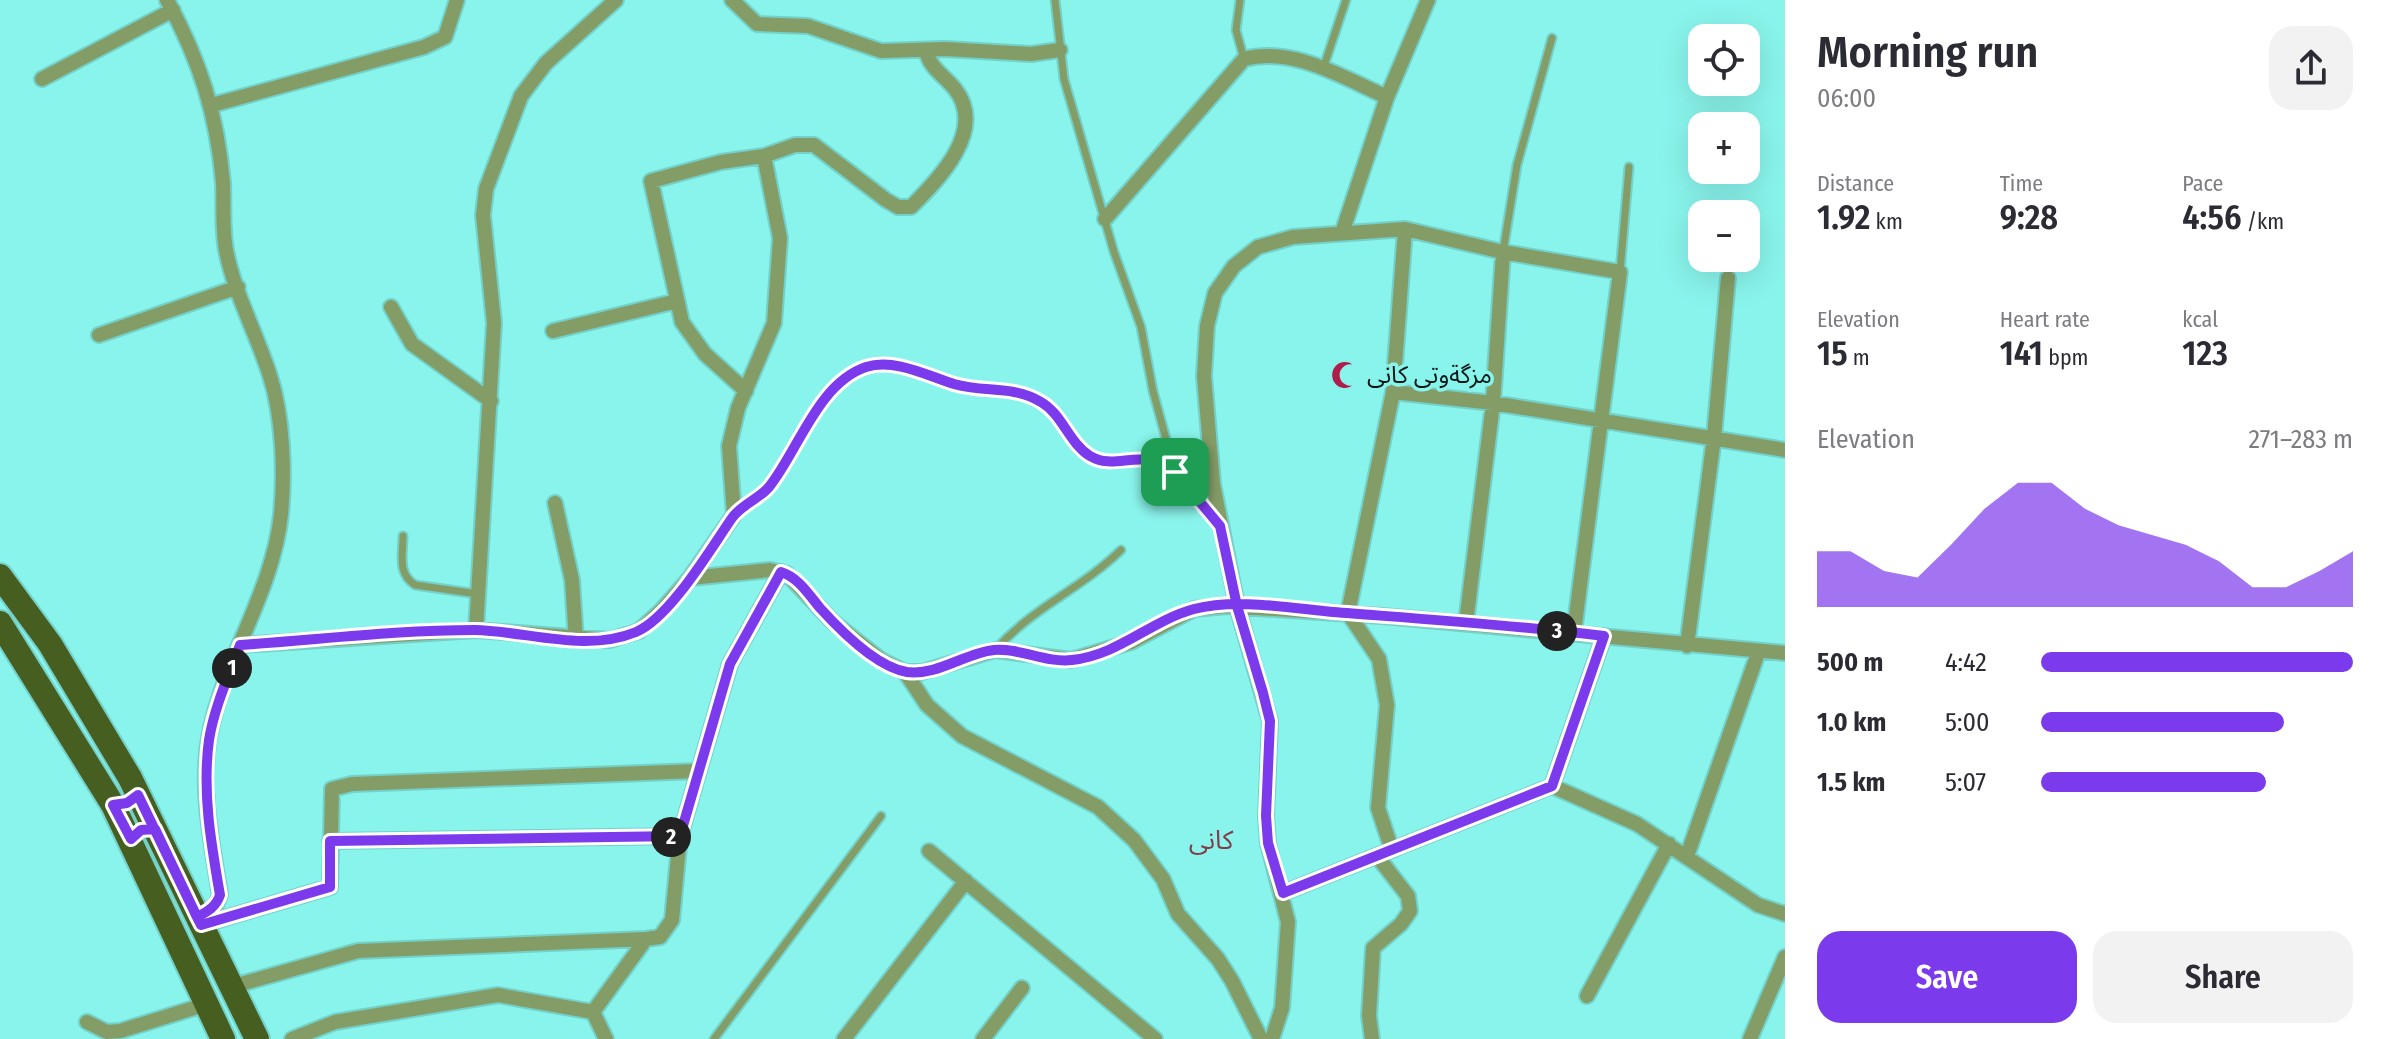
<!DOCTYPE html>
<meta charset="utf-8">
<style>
:root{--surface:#fff;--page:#f2f2f3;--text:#2b2b33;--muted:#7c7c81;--accent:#7c3aed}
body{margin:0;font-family:"Fira Sans Condensed","Noto Sans Arabic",sans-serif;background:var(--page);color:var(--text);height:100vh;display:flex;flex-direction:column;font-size:30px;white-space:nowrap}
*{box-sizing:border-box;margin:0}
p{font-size:26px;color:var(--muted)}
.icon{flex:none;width:44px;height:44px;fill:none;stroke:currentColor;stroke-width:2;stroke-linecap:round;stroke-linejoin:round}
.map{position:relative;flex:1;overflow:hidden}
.side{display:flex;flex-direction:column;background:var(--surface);width:600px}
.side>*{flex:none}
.controls{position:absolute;left:1688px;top:24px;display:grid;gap:16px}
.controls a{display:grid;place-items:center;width:72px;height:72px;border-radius:16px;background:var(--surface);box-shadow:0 8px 32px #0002;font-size:40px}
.pin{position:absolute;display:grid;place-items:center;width:68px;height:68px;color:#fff;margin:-34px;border-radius:16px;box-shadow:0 4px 12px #0006}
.km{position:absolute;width:40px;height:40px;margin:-20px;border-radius:50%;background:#222;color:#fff;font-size:22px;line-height:40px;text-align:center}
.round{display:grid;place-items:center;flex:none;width:84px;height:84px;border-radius:24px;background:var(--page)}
.head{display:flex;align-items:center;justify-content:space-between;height:136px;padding:0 32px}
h1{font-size:44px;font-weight:600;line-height:60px}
.metrics{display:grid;grid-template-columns:repeat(3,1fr);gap:12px;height:136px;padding:8px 32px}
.metrics div{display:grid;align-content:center}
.metrics b{font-size:34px;font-weight:600}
.metrics small{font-size:22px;font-weight:400}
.metrics p{font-size:22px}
.chart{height:224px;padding:16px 32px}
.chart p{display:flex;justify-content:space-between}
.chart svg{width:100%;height:144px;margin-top:8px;fill:var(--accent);opacity:.7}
.cta{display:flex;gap:16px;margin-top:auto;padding:16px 32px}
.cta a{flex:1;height:92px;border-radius:24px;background:var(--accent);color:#fff;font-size:32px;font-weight:600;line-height:92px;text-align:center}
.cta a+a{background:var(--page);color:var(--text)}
ul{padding:0 32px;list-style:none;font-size:26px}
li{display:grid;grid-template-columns:128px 96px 1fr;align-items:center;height:60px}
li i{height:20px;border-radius:10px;background:var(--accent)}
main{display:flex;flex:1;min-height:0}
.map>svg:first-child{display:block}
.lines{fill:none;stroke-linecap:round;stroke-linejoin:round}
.lane-casing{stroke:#73d1c9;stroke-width:11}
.street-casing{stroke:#73d1c9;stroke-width:18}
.primary-casing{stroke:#73d1c9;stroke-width:28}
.lane{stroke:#849d66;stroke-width:7}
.street{stroke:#849d66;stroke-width:14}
.primary{stroke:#465f21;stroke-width:24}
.route-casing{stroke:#fff;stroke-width:16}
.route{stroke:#7c3aed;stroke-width:10}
.labels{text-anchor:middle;stroke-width:7;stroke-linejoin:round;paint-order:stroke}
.poi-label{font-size:24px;fill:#011716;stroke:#89f4eb;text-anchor:start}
.neighbourhood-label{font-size:26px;fill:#833b4a;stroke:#89f4eb}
</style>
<main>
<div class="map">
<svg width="1785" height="1039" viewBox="0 0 1785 1039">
<rect width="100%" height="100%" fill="#89f4eb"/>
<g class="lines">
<g class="lane-casing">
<path id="lane" d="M1055 0 1064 79 1114 252 1141 327 1153 391 1175 472 1218 524
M1240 0 1236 30 1244 59
M1323 69 1346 0
M1503 252 1517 165 1552 38
M1620 272 1629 167
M734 515C745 507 758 499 768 488 783 472 789 449 801 430 815 409 845 369 872 366 902 363 927 376 955 384 985 392 1016 384 1043 403 1063 416 1070 446 1092 457 1120 471 1144 446 1173 471
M403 536C403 555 397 573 415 585L478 594
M996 649C1035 606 1081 589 1121 550
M714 1039 881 816"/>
</g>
<g class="street-casing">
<path id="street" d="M167 0C200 61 217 114 223 183 224 205 222 229 226 250 234 293 257 334 270 376 283 416 285 472 281 514 273 593 223 660 209 738 200 791 212 843 220 895L216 905 197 917
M732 0 757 24 808 26 881 51 945 49 1031 54 1060 50
M42 79 173 10
M212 105 424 47 445 37 457 0
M1105 219 1244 59C1293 46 1344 78 1387 97
M1342 233 1387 97 1428 0
M391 307 412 344 491 401
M553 331 677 301
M99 335 238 287
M746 391 705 354 682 322 651 181 721 162 764 156 795 145H814L886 200 898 207H911C939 179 987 130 955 89 944 75 929 68 926 50
M1393 392 1493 403 1785 450
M555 503 572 580 576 640
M690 578 770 570 787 574 833 622 881 660 905 672H922L995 650 1071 660 1131 642 1194 609 1226 606 1383 616 1785 653
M1466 623 1493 403 1503 252
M476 630 494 323 483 215 486 189 521 96 546 63 616 0
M240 645 476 630 610 640 639 631 661 611 690 578 734 515 729 446 738 408 774 323 780 238 764 156
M1687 646 1714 437 1728 278
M905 672 927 705 962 736 1098 807 1134 840 1163 879 1178 914 1218 959 1232 981 1261 1039
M1552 786 1604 636
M330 841 680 836
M1392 850 1378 808 1387 705 1379 659 1348 613 1393 392 1405 229
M929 851 1155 1039
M1687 856 1758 653
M1283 893 1552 786 1637 824 1758 905 1785 914
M201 925 330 887 332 789 352 784 697 771
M230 987 358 951 646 939
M1587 996 1669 844
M87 1022 107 1032 120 1031 207 1004
M292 1039 335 1022 498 995 593 1012
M606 1039 593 1012 646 939 660 937 672 920 680 836 730 664 781 572
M844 1039 966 881
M983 1039 1022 988
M1272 1039 1282 1008 1288 922 1268 843 1266 816 1270 721 1237 606 1213 484 1204 376 1207 326 1215 293 1234 266 1258 247 1293 237 1405 229 1503 252 1620 272 1574 632
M1372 1039 1369 1016 1373 948 1401 924 1410 911 1408 896 1377 856
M1750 1039 1785 957"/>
</g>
<g class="primary-casing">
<path id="primary" d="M0 576 50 644 130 778 257 1039
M0 623 113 805 223 1039"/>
</g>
<use href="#lane" class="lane"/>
<use href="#street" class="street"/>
<use href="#primary" class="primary"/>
</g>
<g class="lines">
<g class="route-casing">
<path id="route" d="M1175 472C1141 445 1117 472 1090 456 1069 443 1062 414 1041 402 1013 385 984 393 954 384 928 376 895 358 866 367 818 383 798 451 769 487 759 499 741 505 732 518 711 548 670 618 636 632 585 653 527 631 475 630 396 630 317 640 240 645 229 675 214 708 209 740 202 792 211 843 220 895 216 907 208 911 197 917L138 795 127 803 113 805 131 839 141 830 155 829 197 917 201 925 330 887V841L680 836 730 664 781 572C798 577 809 595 820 608 840 630 876 667 907 672 937 676 965 653 994 650 1021 648 1045 663 1072 660 1119 655 1150 621 1194 609 1237 598 1289 608 1333 612 1423 619 1514 625 1604 636L1552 786 1283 893 1268 843 1266 816 1270 721 1263 693 1237 606 1220 526 1175 472"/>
</g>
<use href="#route" class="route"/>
</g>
<defs>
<g id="mosque-bare" transform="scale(2.16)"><path d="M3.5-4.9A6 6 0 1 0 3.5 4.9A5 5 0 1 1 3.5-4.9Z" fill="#af1d4d" stroke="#89f4eb" stroke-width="2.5" paint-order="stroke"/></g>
</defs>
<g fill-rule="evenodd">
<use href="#mosque-bare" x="1345" y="375"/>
</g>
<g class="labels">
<g class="poi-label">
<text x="1367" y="383">مزگةوتی کانی</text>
</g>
<g class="neighbourhood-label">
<text x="1211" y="849">کانی</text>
</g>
</g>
</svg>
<div class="controls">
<a><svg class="icon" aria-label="locate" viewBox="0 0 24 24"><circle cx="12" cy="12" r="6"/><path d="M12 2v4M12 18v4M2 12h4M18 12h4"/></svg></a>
<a>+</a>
<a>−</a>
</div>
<div class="pin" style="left:1175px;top:472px;background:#1e9e55"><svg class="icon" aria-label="arrive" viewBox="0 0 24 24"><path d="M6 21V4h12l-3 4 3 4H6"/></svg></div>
<b class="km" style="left:232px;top:668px">1</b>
<b class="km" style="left:671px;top:837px">2</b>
<b class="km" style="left:1557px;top:631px">3</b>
</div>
<section class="side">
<div class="head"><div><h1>Morning run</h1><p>06:00</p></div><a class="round"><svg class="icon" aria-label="share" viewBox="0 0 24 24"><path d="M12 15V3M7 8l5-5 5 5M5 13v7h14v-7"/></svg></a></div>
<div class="metrics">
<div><p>Distance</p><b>1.92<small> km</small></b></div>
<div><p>Time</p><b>9:28</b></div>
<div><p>Pace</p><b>4:56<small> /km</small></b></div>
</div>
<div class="metrics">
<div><p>Elevation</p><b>15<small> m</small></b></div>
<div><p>Heart rate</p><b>141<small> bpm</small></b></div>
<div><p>kcal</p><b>123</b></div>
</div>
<div class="chart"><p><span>Elevation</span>271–283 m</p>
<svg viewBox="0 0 160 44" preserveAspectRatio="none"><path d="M0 44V27L10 27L20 33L30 35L40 25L50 14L60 6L70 6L80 14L90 19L100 22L110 25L120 30L130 38L140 38L150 33L160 27V44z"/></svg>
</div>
<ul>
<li><b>500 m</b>4:42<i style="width:100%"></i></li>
<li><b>1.0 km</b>5:00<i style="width:78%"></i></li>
<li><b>1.5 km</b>5:07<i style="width:72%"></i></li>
</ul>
<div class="cta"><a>Save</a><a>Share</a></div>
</section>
</main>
